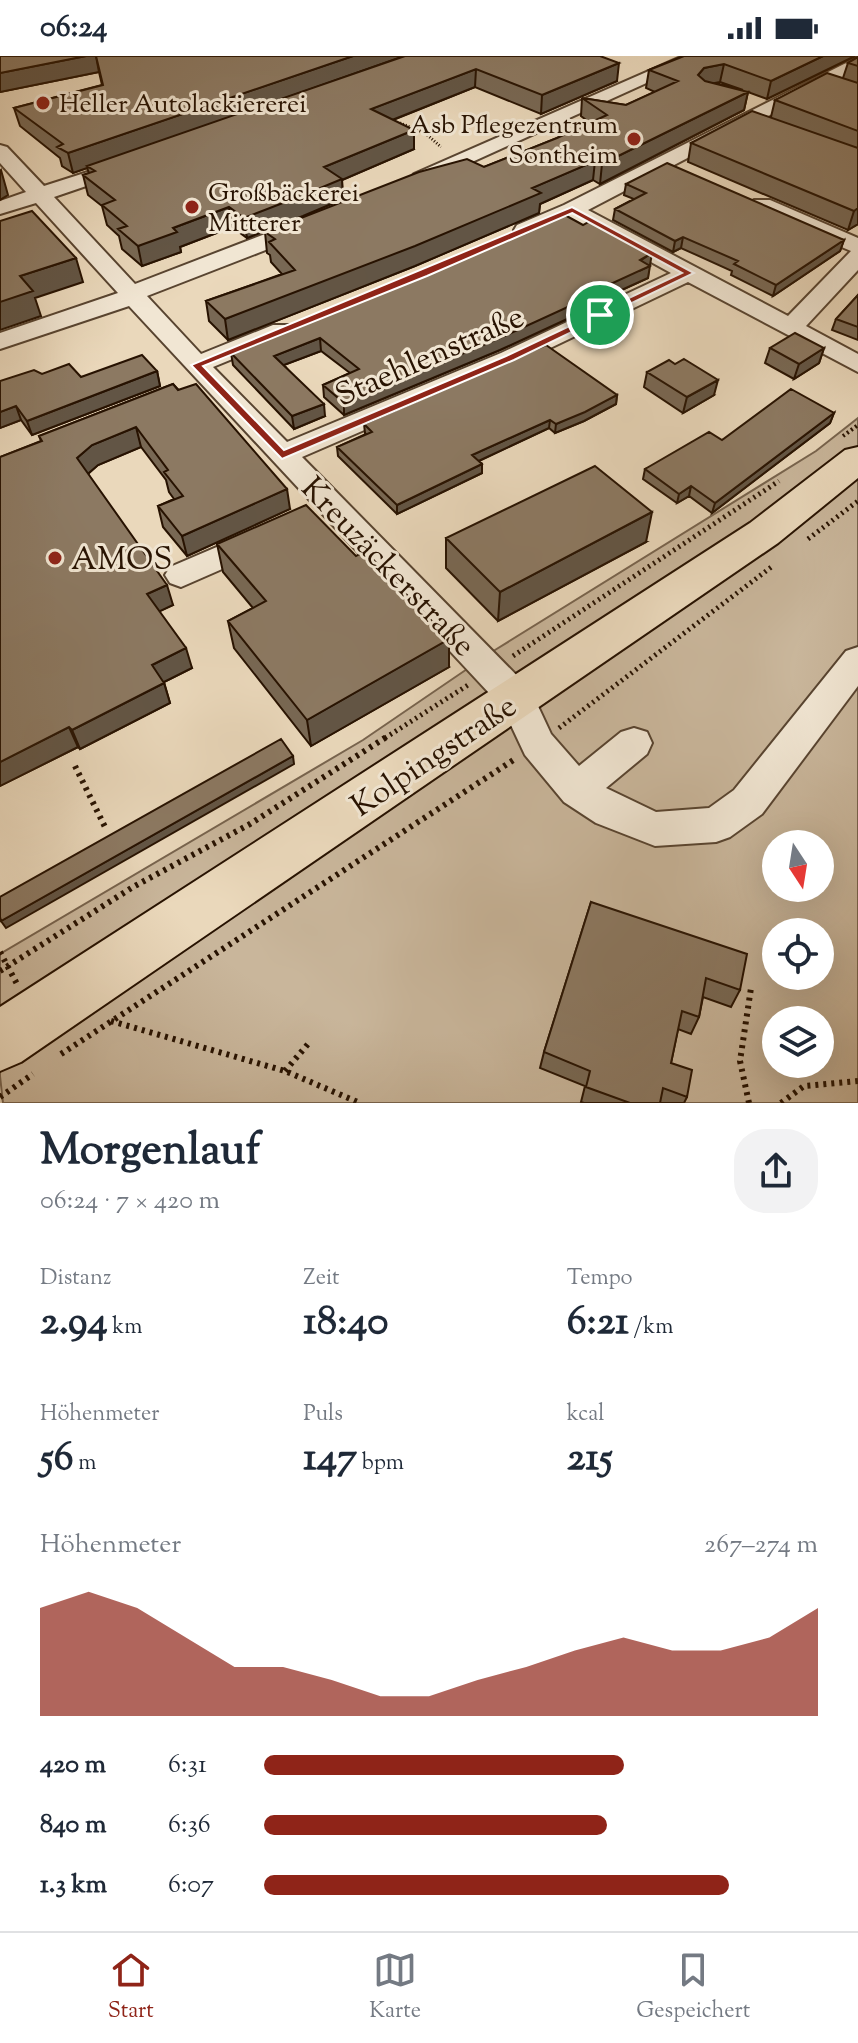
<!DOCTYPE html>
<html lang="de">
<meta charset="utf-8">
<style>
:root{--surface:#fff;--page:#f2f2f3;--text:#1f2937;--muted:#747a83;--line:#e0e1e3;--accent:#8f2418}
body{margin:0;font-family:"Sorts Mill Goudy",serif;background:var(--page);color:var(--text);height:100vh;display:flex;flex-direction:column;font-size:30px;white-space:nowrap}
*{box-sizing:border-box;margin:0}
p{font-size:26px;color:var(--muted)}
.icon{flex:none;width:44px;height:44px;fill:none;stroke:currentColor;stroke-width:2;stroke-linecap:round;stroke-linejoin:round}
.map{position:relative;height:1047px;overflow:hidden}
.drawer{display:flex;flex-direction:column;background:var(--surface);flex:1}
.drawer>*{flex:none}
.needle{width:52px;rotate:168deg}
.buttons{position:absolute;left:762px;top:774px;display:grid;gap:16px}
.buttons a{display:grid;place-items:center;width:72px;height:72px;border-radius:50%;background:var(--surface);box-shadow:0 8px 32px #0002;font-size:40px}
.pin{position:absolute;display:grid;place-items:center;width:68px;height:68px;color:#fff;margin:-34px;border:4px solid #fff;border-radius:50%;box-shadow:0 2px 8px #0007}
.round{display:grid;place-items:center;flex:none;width:84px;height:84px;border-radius:32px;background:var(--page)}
.headline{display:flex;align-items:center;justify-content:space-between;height:136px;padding:0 40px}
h1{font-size:44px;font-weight:800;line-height:60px}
.stats{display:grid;grid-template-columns:repeat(3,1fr);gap:12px;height:136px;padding:8px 40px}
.stats div{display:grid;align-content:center}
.stats b{font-size:40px;font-weight:800}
.stats small{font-size:22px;font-weight:400}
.stats p{font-size:22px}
.chart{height:224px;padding:16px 40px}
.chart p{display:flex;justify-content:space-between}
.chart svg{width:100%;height:144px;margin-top:8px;fill:var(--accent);opacity:.7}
ul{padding:0 40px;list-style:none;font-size:26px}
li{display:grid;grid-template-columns:128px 96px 1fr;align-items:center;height:60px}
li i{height:20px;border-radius:10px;background:var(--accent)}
.status{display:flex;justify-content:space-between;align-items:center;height:56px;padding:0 40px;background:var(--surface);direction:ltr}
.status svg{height:22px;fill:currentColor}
.menu{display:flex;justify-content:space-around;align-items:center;height:112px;border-top:2px solid var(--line);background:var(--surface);font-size:22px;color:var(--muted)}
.menu a{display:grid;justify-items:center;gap:4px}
.menu .current{color:var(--accent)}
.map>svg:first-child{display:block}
.green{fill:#c9b69b;stroke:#78644e;stroke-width:2;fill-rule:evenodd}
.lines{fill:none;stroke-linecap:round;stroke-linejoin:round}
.minor-casing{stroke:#584430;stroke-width:4}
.major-casing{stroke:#271201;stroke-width:4}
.path-far3{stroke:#271201;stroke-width:3;stroke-dasharray:1 2;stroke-linecap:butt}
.path-far2{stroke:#271201;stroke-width:4;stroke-dasharray:2 3;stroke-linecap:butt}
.path-far1{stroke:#271201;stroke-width:5;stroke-dasharray:2 4;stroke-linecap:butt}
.path{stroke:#271201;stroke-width:6;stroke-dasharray:3 5;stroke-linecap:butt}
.minor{fill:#f1e6d3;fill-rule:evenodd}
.major{fill:#ead8bb;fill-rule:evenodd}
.wall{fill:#786854;stroke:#271201;stroke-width:2;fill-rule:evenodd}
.shaded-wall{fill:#625545;stroke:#271201;stroke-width:2}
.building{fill:#8c7962;stroke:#271201;stroke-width:2}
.route{fill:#8f2418;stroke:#fff;stroke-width:2;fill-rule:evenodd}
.poi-dot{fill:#8f2418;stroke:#f1e6d3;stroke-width:3}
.labels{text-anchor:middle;stroke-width:6;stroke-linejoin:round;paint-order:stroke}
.far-poi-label{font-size:26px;fill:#271201;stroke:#f1e6d3;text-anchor:start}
.street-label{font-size:32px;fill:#271201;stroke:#f1e6d3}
.poi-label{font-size:32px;fill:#271201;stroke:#f1e6d3;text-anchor:start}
</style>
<div class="status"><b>06:24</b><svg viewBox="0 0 49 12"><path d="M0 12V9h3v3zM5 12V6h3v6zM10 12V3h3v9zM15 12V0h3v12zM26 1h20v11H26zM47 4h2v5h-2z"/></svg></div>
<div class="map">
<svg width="858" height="1047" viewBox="0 0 858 1047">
<rect width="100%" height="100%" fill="#ead8bb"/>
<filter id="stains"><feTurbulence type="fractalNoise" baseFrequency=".0025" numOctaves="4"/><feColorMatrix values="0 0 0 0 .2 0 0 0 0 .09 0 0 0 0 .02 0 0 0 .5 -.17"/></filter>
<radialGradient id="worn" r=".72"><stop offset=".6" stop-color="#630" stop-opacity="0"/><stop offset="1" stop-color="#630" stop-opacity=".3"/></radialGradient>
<path class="green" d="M858 362V1047H3L0 1020V898L363 684 495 594 816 395ZM776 788H820V832H776ZM776 876H820V920H776ZM776 964H820V1008H776Z"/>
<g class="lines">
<g class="minor-casing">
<path id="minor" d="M683 0H706L428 126 421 128 411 122 414 118Z
M858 1V13L588 154 788 260 851 195 754 154 751 149 754 144H770L858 182V214L806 270 858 298V316L688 226 519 307 302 401 530 633 551 678 579 710 621 676 634 672 647 676 652 687 647 698 606 732 656 756 709 752 734 734 846 595 858 591V630L762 758 730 781 716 786 655 790 596 767 564 746 525 699 503 652 129 250 0 293V277L118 237 36 147 0 158V145L26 136 0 107V89L7 91 44 130 119 106H133L136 110 133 114 54 141 135 228 296 166H312L315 171 312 176 147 240 201 298 273 269H291L294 274 291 279 213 311 287 386 501 297 671 217 571 162 525 181 514 174 517 169 564 149Z
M259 473 270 476 274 484 270 492 181 531 170 527 165 519 170 511Z"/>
</g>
<g class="major-casing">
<path id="major" d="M858 391V422L778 487 21 1006 0 1015V951L750 467 845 394Z"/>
</g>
<path class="path-far3" d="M400 67 425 77 441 91"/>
<path class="path-far2" d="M843 380 858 369"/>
<path class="path-far1" d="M808 483 858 445
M513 600 779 425
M559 672 774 509
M385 682 468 629"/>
<path class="path" d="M75 710 105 771
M0 896 17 928
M0 915 133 831 250 768 388 680
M111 965 285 1015 360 1047
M61 998 515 703
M285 1015 308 988
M0 1041 33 1018
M749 1047 740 1005 751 932
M781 1047 804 1030 858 1025"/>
<use href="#minor" class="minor"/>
<use href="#major" class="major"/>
</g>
<path class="wall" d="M0 0 602 1 617 25 541 58 475 31 393 64 414 93 342 124 343 143 303 160 247 182 232 171 180 191 181 196 142 210 122 193 119 180 107 169 102 150 88 139 83 119 89 117 87 112 73 117 62 110 60 102 20 70 14 52 102 29 99 16 0 36Z
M683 0H855L767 43 748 36 744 54 600 128 593 124 540 148 539 157 415 210 228 284 209 265 206 245 282 218 271 206 270 199 267 197 265 176 484 111 557 82 590 67 581 60 582 42 626 49 655 36 646 32 649 14ZM720 26 743 34 714 27Z
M858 1V168L848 174 688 106 691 87 771 61 775 44 843 22 848 7Z
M626 128 844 184 840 195 773 240 731 219 732 215 681 192 673 196 613 164 615 153 634 143 624 139Z
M649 209 648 222 593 247V251L500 294 344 359 324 341 323 329 350 317 321 295 284 309 325 360 294 373 233 309 231 297 244 292V289Z
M858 239V284L832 274 836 263Z
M770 292H824L819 307 794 323 765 307Z
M157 315 160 330 32 379 21 364 0 372 42 318 81 321Z
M647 316 714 339 683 357 644 331Z
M173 328 290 453 187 500 163 471 158 450 174 443 169 436 166 424 141 391 98 409 88 418 173 549 159 555 192 612 164 626 170 647 80 693 78 691 0 730V401L41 385 39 380Z
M617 339 616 348 584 365 555 377 549 372 479 405 482 408V417L397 458 338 400 337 391 366 378 365 377 364 368Z
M834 357 830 367 712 457 689 440 677 447 643 423 645 413 722 384Z
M446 482 646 486 498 565 446 512Z
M217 488 449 611 311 690 234 592 228 565 253 552 223 516Z
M591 846 740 934 731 951 703 941 699 961 691 978 678 973 671 1007 687 1041 684 1047H584L581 1046 585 1030 540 1012 544 996Z"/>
<path class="shaded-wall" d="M86 0H96L99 16 0 36V17Z
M353 0H404L73 117 68 97Z
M823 0H855L767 43 771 25Z
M619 7 617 25 541 58 542 39Z
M724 8 720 26 700 30 698 19 704 12Z
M476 13 475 31 372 72 371 53Z
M748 36 744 54 600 128 602 108Z
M414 74V93L342 124 343 143 303 160 247 182 244 162 324 111Z
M595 105 593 124 540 148 539 157 415 210 228 284 225 263Z
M1 114 8 139 0 144V115Z
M858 148V168L848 174 854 155Z
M229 151 232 171 180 191 181 196 142 210 138 190 173 172Z
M683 181 681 192 673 196 675 185Z
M844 184 840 195 773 240 776 229Z
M652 197 650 209 639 215 650 210 648 222 593 247V251L500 294 344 359V347L591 237Z
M76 202 83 226 35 242 41 260 0 274V246L20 220Z
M320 282 321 295 276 312 274 300Z
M824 292 819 307 794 323 799 308Z
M157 315 160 330 32 379 27 365Z
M718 324 714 339 683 357 687 341Z
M617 339 616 348 584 365 555 377 556 368Z
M324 348 325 360 294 373 292 360Z
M16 350 21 364 0 372V356Z
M834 357 830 367 712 457 715 447Z
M550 364 549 372 472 408V399Z
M136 371 141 391 98 409 83 422 77 402 92 389Z
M482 408V417L397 458V449Z
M691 430 689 440 677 447 679 438Z
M287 433 290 453 187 500 182 480Z
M652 456 646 486 498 565 500 536Z
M167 529 173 549 152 559 147 538Z
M449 583V611L311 690 307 664Z
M186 592 192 612 158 629 152 609Z
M164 627 170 647 80 693 72 674Z
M69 671 78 691 0 730V706Z
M293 700 294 708 6 872 1 865Z"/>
<path class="building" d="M0 0H86L0 17Z
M96 0H353L68 97 57 91 63 88 14 52 103 29Z
M405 0H600L619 7 542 39 476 13 371 53 414 74 324 111 342 123 301 140 244 162 229 151 173 172 177 176 138 190 118 173 127 170 102 149 115 144 83 119 95 115 87 110Z
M684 0H823L771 25 724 8 704 12 698 19 705 25 748 36 602 108 595 105 532 132 541 137 415 190 225 263 206 245 295 214 269 186 275 183 265 176 419 116 467 103 484 111 557 82 607 59 582 42 626 49 678 25 649 14Z
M858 1V10L848 7Z
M827 17 858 27V75L775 44Z
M752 55 858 92V152L854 155 691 87Z
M667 107 844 184 776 229 734 208 738 205 683 181 675 185 615 153 646 137 626 128Z
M32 155 76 202 20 220 33 235 0 246V165Z
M563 158 583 169 592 164 652 197 640 204 650 210 591 237 594 239 500 282 344 347 323 329 359 313 320 282 274 300 324 348 292 360 231 297 246 291 244 289 433 214Z
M858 239V271L836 263Z
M795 277 824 292 799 308 770 292Z
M546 289 617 339 585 356 556 368 550 364 472 399 482 408 397 449 337 391 372 376 364 368Z
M142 299 157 315 27 365 16 350 0 356V325L34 314 42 318 69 308 81 321Z
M684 303 718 324 687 341 647 316 669 304 675 308Z
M173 328 178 334 196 328 287 433 182 480 158 450 183 440 164 416 168 414 136 371 92 389 77 402 167 529 147 538 186 592 152 609 164 627 72 674 69 671 0 706V401L42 385 39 380Z
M791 333 834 357 715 447 691 430 679 438 645 413 709 376 722 384Z
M595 410 652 456 500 536 446 482Z
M306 449 356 500 365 495 449 583 307 664 228 565 266 545 217 488Z
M281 683 293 700 1 865 0 861V841Z
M591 846 747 898 740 934 706 922 699 961 682 955 671 1007 692 1014 687 1041 663 1032 660 1047H630L586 1031 590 1015 544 996Z"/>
<path class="route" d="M572 151 694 217 514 304 282 403 191 309ZM572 157 682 217 506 300 284 394 203 310 427 220Z"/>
<g class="poi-dot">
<circle cx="43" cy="47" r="8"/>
<circle cx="634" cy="83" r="8"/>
<circle cx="192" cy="151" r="8"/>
<circle cx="55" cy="502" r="8"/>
</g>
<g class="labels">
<g class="far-poi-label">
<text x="59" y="56">Heller Autolackiererei</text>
<text x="618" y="77" text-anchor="end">Asb Pflegezentrum<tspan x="618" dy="30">Sontheim</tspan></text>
<text x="208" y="145">Großbäckerei<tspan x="208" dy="30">Mitterer</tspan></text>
</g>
<g class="street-label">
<text transform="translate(429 299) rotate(-24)" y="11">Staehlenstraße</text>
<text transform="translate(389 510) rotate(46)" y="11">Kreuzäckerstraße</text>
<text transform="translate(433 699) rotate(-34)" y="11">Kolpingstraße</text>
</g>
<g class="poi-label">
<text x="71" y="513">AMOS</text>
</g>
</g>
<rect width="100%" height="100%" filter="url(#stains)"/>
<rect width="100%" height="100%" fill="url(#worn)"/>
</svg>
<div class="buttons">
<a><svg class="needle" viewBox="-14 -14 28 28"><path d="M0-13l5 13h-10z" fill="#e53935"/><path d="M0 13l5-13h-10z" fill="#747a83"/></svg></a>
<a><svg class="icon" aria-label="locate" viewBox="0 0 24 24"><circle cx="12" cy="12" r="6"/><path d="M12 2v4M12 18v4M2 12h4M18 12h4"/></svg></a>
<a><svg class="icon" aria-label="layers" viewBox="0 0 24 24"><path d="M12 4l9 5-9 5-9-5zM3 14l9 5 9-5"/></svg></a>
</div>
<div class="pin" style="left:600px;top:259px;background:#1e9e55"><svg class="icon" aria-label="arrive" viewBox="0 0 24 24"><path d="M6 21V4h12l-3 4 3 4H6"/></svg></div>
</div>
<section class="drawer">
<div class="headline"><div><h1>Morgenlauf</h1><p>06:24 · 7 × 420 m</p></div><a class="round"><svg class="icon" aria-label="share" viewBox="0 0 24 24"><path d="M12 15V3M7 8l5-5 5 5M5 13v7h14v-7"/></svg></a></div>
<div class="stats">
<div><p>Distanz</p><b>2.94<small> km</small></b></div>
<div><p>Zeit</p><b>18:40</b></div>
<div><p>Tempo</p><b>6:21<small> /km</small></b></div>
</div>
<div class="stats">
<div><p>Höhenmeter</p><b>56<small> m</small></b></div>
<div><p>Puls</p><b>147<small> bpm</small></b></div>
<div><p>kcal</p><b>215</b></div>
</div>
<div class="chart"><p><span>Höhenmeter</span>267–274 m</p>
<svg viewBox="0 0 160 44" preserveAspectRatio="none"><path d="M0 44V11L10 6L20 11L30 20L40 29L50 29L60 33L70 38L80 38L90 33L100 29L110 24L120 20L130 24L140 24L150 20L160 11V44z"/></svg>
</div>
<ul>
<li><b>420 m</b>6:31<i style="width:65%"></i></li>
<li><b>840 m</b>6:36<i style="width:62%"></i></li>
<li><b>1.3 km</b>6:07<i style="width:84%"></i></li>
</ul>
</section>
<nav class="menu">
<a class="current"><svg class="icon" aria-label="home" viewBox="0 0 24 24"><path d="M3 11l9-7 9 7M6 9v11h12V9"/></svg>Start</a>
<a><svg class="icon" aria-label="map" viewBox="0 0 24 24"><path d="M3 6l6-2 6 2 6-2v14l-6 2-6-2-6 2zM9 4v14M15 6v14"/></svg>Karte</a>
<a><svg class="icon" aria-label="saved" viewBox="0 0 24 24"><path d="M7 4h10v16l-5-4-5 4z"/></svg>Gespeichert</a>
</nav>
